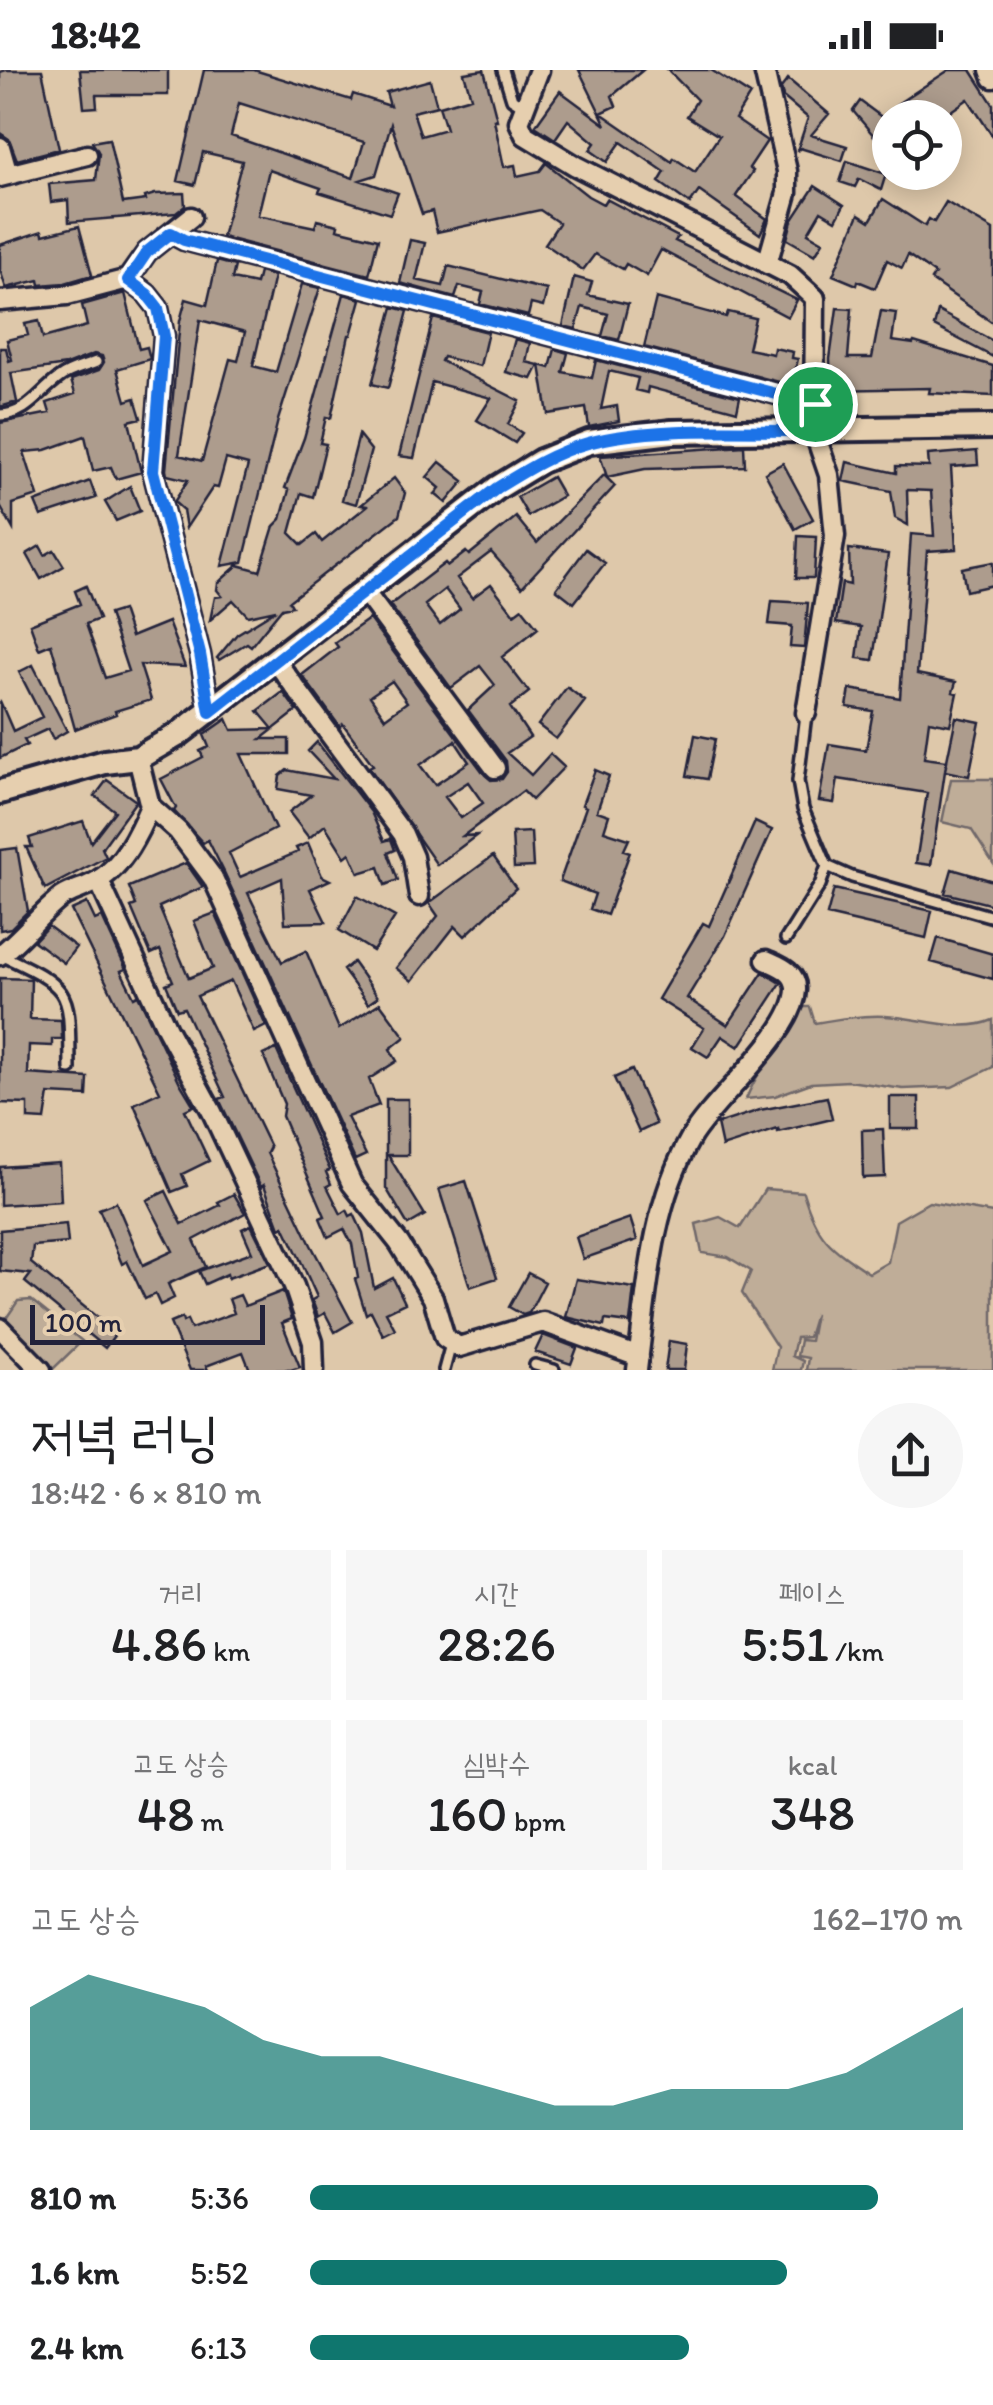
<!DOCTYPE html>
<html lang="ko">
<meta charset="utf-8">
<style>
:root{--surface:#fff;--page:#f6f6f6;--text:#202124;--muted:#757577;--accent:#0f766e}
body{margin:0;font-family:Itim,"Poor Story",sans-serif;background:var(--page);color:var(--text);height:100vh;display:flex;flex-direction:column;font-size:38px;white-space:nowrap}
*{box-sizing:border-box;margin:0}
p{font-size:32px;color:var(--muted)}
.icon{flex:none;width:55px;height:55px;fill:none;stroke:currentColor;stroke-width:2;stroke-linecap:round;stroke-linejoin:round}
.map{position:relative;height:1300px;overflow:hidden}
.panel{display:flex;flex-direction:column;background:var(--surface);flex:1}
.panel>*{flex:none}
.buttons{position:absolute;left:872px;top:30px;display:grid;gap:20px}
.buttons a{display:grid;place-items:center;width:90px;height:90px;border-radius:50%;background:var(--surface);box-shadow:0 5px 25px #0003;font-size:50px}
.scale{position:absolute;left:30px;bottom:25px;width:235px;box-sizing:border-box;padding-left:10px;border:5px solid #22223b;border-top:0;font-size:28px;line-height:35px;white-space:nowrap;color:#22223b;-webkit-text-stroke:8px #e6cfaf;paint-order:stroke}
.pin{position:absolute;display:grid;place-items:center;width:85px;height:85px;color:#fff;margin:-42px;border:5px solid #fff;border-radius:50%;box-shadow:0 2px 10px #0007}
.round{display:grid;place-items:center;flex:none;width:105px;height:105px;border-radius:52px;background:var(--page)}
.overview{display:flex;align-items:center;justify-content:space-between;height:170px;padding:0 30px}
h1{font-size:55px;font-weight:600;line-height:75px}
.figures{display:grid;grid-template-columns:repeat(3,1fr);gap:15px;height:170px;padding:10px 30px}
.figures div{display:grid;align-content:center;border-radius:0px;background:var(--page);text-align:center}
.figures b{font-size:50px;font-weight:600}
.figures small{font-size:28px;font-weight:400}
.figures p{font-size:28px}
.chart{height:280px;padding:20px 30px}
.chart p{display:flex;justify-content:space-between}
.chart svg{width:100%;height:180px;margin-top:10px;fill:var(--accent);opacity:.7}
ul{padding:0 30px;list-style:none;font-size:32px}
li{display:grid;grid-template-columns:160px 120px 1fr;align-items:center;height:75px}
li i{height:25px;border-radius:12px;background:var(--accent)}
.status{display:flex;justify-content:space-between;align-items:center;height:70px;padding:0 50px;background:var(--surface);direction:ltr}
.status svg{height:28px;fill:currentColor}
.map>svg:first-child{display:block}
.green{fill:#bfad98;stroke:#70686a;stroke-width:2.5}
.building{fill:#ad9c8d;stroke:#22223b;stroke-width:2.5;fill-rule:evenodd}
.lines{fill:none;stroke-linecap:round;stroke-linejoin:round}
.service-casing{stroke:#22223b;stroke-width:16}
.minor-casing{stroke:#22223b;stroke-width:25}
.tertiary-casing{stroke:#22223b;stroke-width:30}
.service{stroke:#e6cfaf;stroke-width:9}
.minor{stroke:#e6cfaf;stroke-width:18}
.tertiary{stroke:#e6cfaf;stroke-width:22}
.route-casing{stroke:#fff;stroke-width:20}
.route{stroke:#1a73e8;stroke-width:12}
</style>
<div class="status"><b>18:42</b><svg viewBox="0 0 49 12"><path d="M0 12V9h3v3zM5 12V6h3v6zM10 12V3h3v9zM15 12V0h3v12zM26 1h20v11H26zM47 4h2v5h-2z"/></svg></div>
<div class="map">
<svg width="993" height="1300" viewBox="0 0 993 1300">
<rect width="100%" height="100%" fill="#dec8aa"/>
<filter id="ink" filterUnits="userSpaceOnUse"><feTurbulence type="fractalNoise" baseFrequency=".01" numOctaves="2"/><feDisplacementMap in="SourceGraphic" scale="20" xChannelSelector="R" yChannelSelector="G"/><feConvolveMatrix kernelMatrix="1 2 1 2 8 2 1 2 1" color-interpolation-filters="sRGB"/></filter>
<g filter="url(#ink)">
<path class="green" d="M951 709H993V793L971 759 942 752Z
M801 937H810L815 953C838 949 861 945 885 946 918 947 961 964 993 950V997L952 1017 903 1019 849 1011 811 1013 775 1026 746 1029C760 996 783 968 801 937Z
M765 1119 803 1122C817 1168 829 1177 869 1203L888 1192 896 1151 929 1132 993 1143V1300H806L808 1288 797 1286 800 1270 810 1271 815 1244 808 1267 796 1268 792 1286 803 1291 801 1300H772L777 1277 742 1223 751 1201 728 1187 702 1183 696 1154 720 1147 740 1158Z
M31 1230 82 1271 52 1300H46L3 1253 18 1231Z"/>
<path class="building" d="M6 0H42L59 79 17 90 9 69 0 63V2Z
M80 0H168V25H96L97 37 84 38Z
M204 0H254L351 30 353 24 390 36 386 22 430 10 437 36 413 42 421 66 446 59 439 36 471 27 464 3 484 0 497 50H494L504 97 515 95 517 106 540 101 546 93 588 126 603 134 606 129 678 167 675 171 797 230 788 247 661 180 647 206 626 194 623 199 595 184 583 200 545 174 559 153 540 140 437 162 432 141 422 144 391 54 376 105 360 110 398 123 390 144 319 122 321 118 269 100 258 145 315 157 317 150 338 155 337 159 378 169 369 205 222 167 242 91 203 82 195 115 178 111ZM239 33 364 72 353 108 231 66Z
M579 0H643L612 26 616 36 601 43 672 92 674 88 695 102 719 66 687 46 697 30 668 0H711L750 25 735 49 767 71 749 98 753 101 736 126 767 149 760 164 699 121 690 134 659 112 665 102 621 72 607 92 590 80 595 73 568 50 555 69 535 56 560 21 606 55Z
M949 0H971L993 34V67L968 29 941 48H906L897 34Z
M788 9 829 44 811 65 847 76 842 91 800 78 797 81 808 48 783 27 781 18Z
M860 31 887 51 875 67 853 41Z
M109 69 123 133 146 130 145 127 155 124 184 123 185 136 176 143 69 152 68 130 51 132 49 114 96 110 99 83 92 72Z
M847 91 886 104 881 120 859 109 855 117 840 112Z
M815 116 844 135 836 150 821 141 808 163 823 172 815 185 787 169 792 151Z
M883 129 925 156 929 149 934 152 946 132 993 160V253L931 210 935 204 908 185 902 198 887 190 875 218 858 211 857 215 833 205 859 144 870 151Z
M79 156 92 205 65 213 40 215 39 210 6 218 0 200V175L42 161 43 165Z
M410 170 425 173 416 210 443 216 448 196 547 220 543 237 531 234 528 246 480 234 483 222 459 216 455 228 400 213Z
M217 191 235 196 232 209 256 214 259 202 274 206 253 296 276 302 302 214 320 218 278 350 243 492 222 496 248 395 226 389 218 418 213 417 186 458 183 440 174 432 188 410 167 405 166 400 180 251 186 229 207 235ZM200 250 245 262 238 291 230 289 202 391 179 385Z
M574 207 592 212 588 225 628 234 619 270 602 266 608 244 582 237 576 259 563 256Z
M125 223 139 279 147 277 150 289 117 299 126 331 135 328 141 348 129 351 141 402 116 409 111 397 93 401 85 366 46 380 24 382 38 426 13 434V459L0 436V353L50 343 47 333 75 324 71 310 99 300 104 292 102 286 94 284 66 295 11 303 17 332 0 337V278H6L9 291 12 290 7 270 28 265 25 254 39 251 43 268 87 256 82 235Z
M344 224 361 229 351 265H349L331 348 326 347 320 373 326 374 313 427 301 423 290 463 302 475 316 464 322 472 367 436 361 435 394 408 405 423 399 446 289 531 292 536 282 538 251 576 247 573 219 590 217 588 237 564 276 540 248 546 233 530 210 550 215 527 222 526 217 520 218 513 238 495 260 501 274 456 281 449 289 420 285 418 304 368Z
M656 228 726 247 728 242 755 248 748 279 773 284 774 278 793 282 792 288 798 289 794 306 789 305 787 314 644 277Z
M393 237 408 241 388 318 372 314Z
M837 238 852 239 848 288H872L881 241 896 243 892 271 913 274 914 272 993 296V326L929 323 930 318 831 320 830 289Z
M938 241 993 271V287L934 256Z
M433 248 488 262 480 296 443 287 441 291 520 331 508 354 522 363 515 373 477 350 491 328 432 312 414 388 399 386Z
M515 269 530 273 526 292 539 295 532 309 506 302Z
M555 279 568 283 563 302 592 308 596 290 740 327 737 341 648 317 647 323 635 320 638 308 609 301 601 339 617 336 619 351 589 357 586 338 548 344 540 295 550 298Z
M359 365 371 380 356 434 342 430Z
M744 376 745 396 645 399 607 407 600 386Z
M977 381 978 395 951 397 956 479 927 481 917 604 956 612 953 622 957 623 950 655 929 651 924 688 947 691 945 700 956 647 980 652 969 706 945 701 931 795 916 793 927 723 838 709 834 733 819 731 829 674 866 680 873 641 847 637 850 619 900 628 911 464 934 466 931 421 907 420 908 455 895 448 891 421 843 411 847 392 896 403V396L929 397 928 385Z
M440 392 464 411 446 433 435 424 440 418 427 407Z
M783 393 813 449 795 459 765 403Z
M604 405 615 416 522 517 491 482 457 508 472 528 491 514 514 544 522 538 538 558 502 587 529 622 510 637 530 667 507 683 531 705 550 684 564 697 532 730 523 721 463 766 477 765 437 795 369 697 373 695 343 654 340 657 302 605 338 577 335 573 369 549 485 705 491 710 502 709 507 702 506 691 468 640 495 615 480 596 451 618 390 535 445 493 448 496 466 482 469 485 516 447 537 473ZM445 519 460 539 440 555 425 535ZM392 611 407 632 385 648 370 626ZM455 671 469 692 435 715 420 695ZM468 712 483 733 461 748 445 727Z
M552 407 563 426 528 446 517 427Z
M90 411 96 428 41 446 35 432Z
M130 416 140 441 116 451 105 432Z
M798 466 816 467 814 508H796Z
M40 476 45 485 54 480 64 496 41 509 27 484Z
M586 479 605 493 574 533 556 519Z
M849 479 888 484 873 590 857 588 861 557 836 553 842 513 850 515Z
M993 492V515L966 521 962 498Z
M86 516 99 549 86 554 105 608 128 601 109 544 122 540 131 567 168 552 185 597 140 595 151 630 115 641 116 644 75 659 51 574 39 579 30 554 80 534 75 521Z
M772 531 808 533 804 578 790 577 792 556 769 554Z
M33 595 67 661 53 669 48 659 24 670 27 675 0 688V631L13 661 42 647 19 602Z
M567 617 585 631 556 669 538 655Z
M283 622 297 641 261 669H289V684H241L275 759 229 783 240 807 298 782 296 778 308 773 322 806 330 810 310 819 326 852 285 853 282 808 248 823 267 862 282 892 306 881 339 959 380 933 405 967 390 979 397 991 369 1009 379 1035 347 1047 366 1085 355 1090 224 802 208 770 203 773 174 741 176 738 161 709 203 687 200 681 209 677 204 665 227 649 232 660 273 659 258 641Z
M695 665 715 669 707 709 687 706Z
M317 672 371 742 384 771 391 769 395 780 388 783 398 810 385 815 379 797 359 803 350 783 345 787 325 755 309 768 289 742 311 725 278 719 280 706 287 700 334 709 308 681Z
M595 700 609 706 597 741 609 745 604 761 629 769 624 780 630 782 607 845 590 839 595 824 560 811 586 737 582 735Z
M107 710 136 731 102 778 106 787 45 819 26 777H32L29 768 83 751 91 772 115 741 95 726Z
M755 752 772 760 725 866 687 928 728 955 763 902 781 913 739 977 722 966 708 987 692 977 704 958 658 929 703 853 709 856Z
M531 762 533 797 514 798 512 763Z
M17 778 28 841 11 858 0 860V780Z
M493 786 516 818 465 866 455 856 412 911 396 898 438 846 429 833Z
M186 793 203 817 159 837 189 908 213 898 194 851 215 843 266 956 254 962 231 911 197 926 270 1077 267 1083 311 1175 352 1252 335 1262 325 1243 318 1247 317 1244 312 1230 317 1227 300 1189 284 1156 280 1158 264 1115 261 1117 219 1029 225 1027 184 938 177 940 166 914 173 911 160 880 151 884 131 837 136 835 129 817Z
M952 799 993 811V835L945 823Z
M834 819 932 841 926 868 827 845Z
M357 826 395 847 373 881 339 860Z
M87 833 95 850 102 847 126 899 121 901 134 927 138 925 180 1013 194 1036 185 1040 209 1091 182 1104 187 1116 172 1122 134 1034 160 1022 71 840Z
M48 856 76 877 64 893 34 871Z
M938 868 993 884V909L931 892Z
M353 892 378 927 368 934 343 900Z
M0 908 31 909 30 949 61 950 62 969H52V976L29 975 28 1004 88 1008 87 1026 49 1024 45 1050 28 1049V1034L0 1033Z
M276 979 330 1100 326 1102 331 1114 327 1116 341 1144 347 1140 350 1146 354 1144 363 1163 374 1218 393 1208 405 1233 386 1242 395 1259 383 1265 371 1241 366 1244 355 1209 358 1208 352 1174 344 1159 328 1167 320 1148 325 1146 282 1046 284 1034 263 985Z
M632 1000 656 1054 639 1062 614 1008Z
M827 1027 832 1049 778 1062V1059L722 1077 717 1054 760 1040Z
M890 1027H919V1059H890Z
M386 1029H408V1085H388L425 1145 408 1155 386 1118Z
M883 1059 885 1107 863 1108 862 1060Z
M59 1093 61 1131 0 1135V1097Z
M466 1111 497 1208 470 1217 439 1119Z
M166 1121 182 1154 220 1135 218 1132 234 1124 245 1143 194 1170 206 1197 168 1214 174 1228 160 1235 155 1224 145 1229 127 1191 122 1194 99 1139 116 1132 143 1195 173 1181 147 1130Z
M630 1148 637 1170 583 1189 576 1167Z
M66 1154 68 1173 33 1176 31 1193 116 1263 105 1278 25 1212 31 1204 0 1201V1160Z
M251 1155 270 1193 228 1208 227 1204 205 1214 199 1201 252 1182 242 1159Z
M528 1203 545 1212 529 1243 523 1245 509 1237Z
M576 1209 634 1218 630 1253 605 1250 604 1256 566 1247Z
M283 1221 292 1249 282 1253 300 1297 291 1300H250L243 1282 206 1296 208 1300H190L170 1253 182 1248 183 1252 187 1250 191 1259 234 1243 229 1229 240 1225 245 1236Z
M543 1265 577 1278 571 1294 535 1282Z
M669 1271 687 1274 684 1300H665Z"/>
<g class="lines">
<g class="service-casing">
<path id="service" d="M503 0 512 29 523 36
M0 345C28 344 38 323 59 308 69 300 84 297 96 292
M827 796 852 807 993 847
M786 869 820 815 827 796 803 739 798 711 806 644
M1 885C75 919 69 921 70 999
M535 1295 554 1300
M444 1300 451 1274"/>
</g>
<g class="minor-casing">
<path id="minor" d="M539 0 519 52 525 65 576 96 790 205 815 228 814 361 829 405 835 466 806 643
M764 0 787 101V123L767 194
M990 0 993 8
M0 77 8 105
M0 107 87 85
M171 163 184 170 815 334
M128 209 147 224 158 238 164 266 153 401 200 584 210 642
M0 231 67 225 128 209 147 182 191 147
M364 521 495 698
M275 590 403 764 413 787 419 826
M150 736 178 761 213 808 352 1114 399 1173 433 1228 445 1268 459 1277 543 1252 639 1287
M99 811 167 959 212 1042 294 1216 313 1272 314 1300
M0 885C22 868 39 845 62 827 73 820 86 818 97 811 123 796 139 762 150 736L138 688
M0 1258 41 1300
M637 1300C647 1222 651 1138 690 1069 714 1028 794 964 796 920 797 902 779 896 766 890"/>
</g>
<g class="tertiary-casing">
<path id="tertiary" d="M0 722 105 692 138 688 179 664 497 418 541 391 589 372 672 362 993 357"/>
</g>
<use href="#service" class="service"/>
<use href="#minor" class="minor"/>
<use href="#tertiary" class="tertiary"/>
</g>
</g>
<g class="lines" filter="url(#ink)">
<g class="route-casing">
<path id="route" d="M171 163 184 170 815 334 814 361C746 362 653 355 588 373 555 382 526 400 497 418L210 642 200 584 153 401 164 266 158 238 147 224 128 210 147 182Z"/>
</g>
<use href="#route" class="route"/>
</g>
</svg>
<div class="buttons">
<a><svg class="icon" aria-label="locate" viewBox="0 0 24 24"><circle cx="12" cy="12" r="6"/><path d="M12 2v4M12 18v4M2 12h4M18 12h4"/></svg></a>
</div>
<div class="scale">100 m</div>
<div class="pin" style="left:815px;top:334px;background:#1e9e55"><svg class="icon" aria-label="arrive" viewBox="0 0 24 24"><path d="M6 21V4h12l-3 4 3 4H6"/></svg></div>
</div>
<section class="panel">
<div class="overview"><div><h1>저녁 러닝</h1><p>18:42 · 6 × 810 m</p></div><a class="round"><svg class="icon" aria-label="share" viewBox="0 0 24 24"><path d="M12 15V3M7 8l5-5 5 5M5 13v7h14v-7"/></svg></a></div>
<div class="figures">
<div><p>거리</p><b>4.86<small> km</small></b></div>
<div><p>시간</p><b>28:26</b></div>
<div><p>페이스</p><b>5:51<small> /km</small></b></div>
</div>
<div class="figures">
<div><p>고도 상승</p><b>48<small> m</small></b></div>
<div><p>심박수</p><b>160<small> bpm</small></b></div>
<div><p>kcal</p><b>348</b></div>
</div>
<div class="chart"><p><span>고도 상승</span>162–170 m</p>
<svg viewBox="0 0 160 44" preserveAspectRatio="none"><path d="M0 44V14L10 6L20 10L30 14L40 22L50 26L60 26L70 30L80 34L90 38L100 38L110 34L120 34L130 34L140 30L150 22L160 14V44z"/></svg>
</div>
<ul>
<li><b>810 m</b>5:36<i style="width:87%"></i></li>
<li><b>1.6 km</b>5:52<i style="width:73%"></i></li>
<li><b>2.4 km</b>6:13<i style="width:58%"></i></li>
</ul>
</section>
